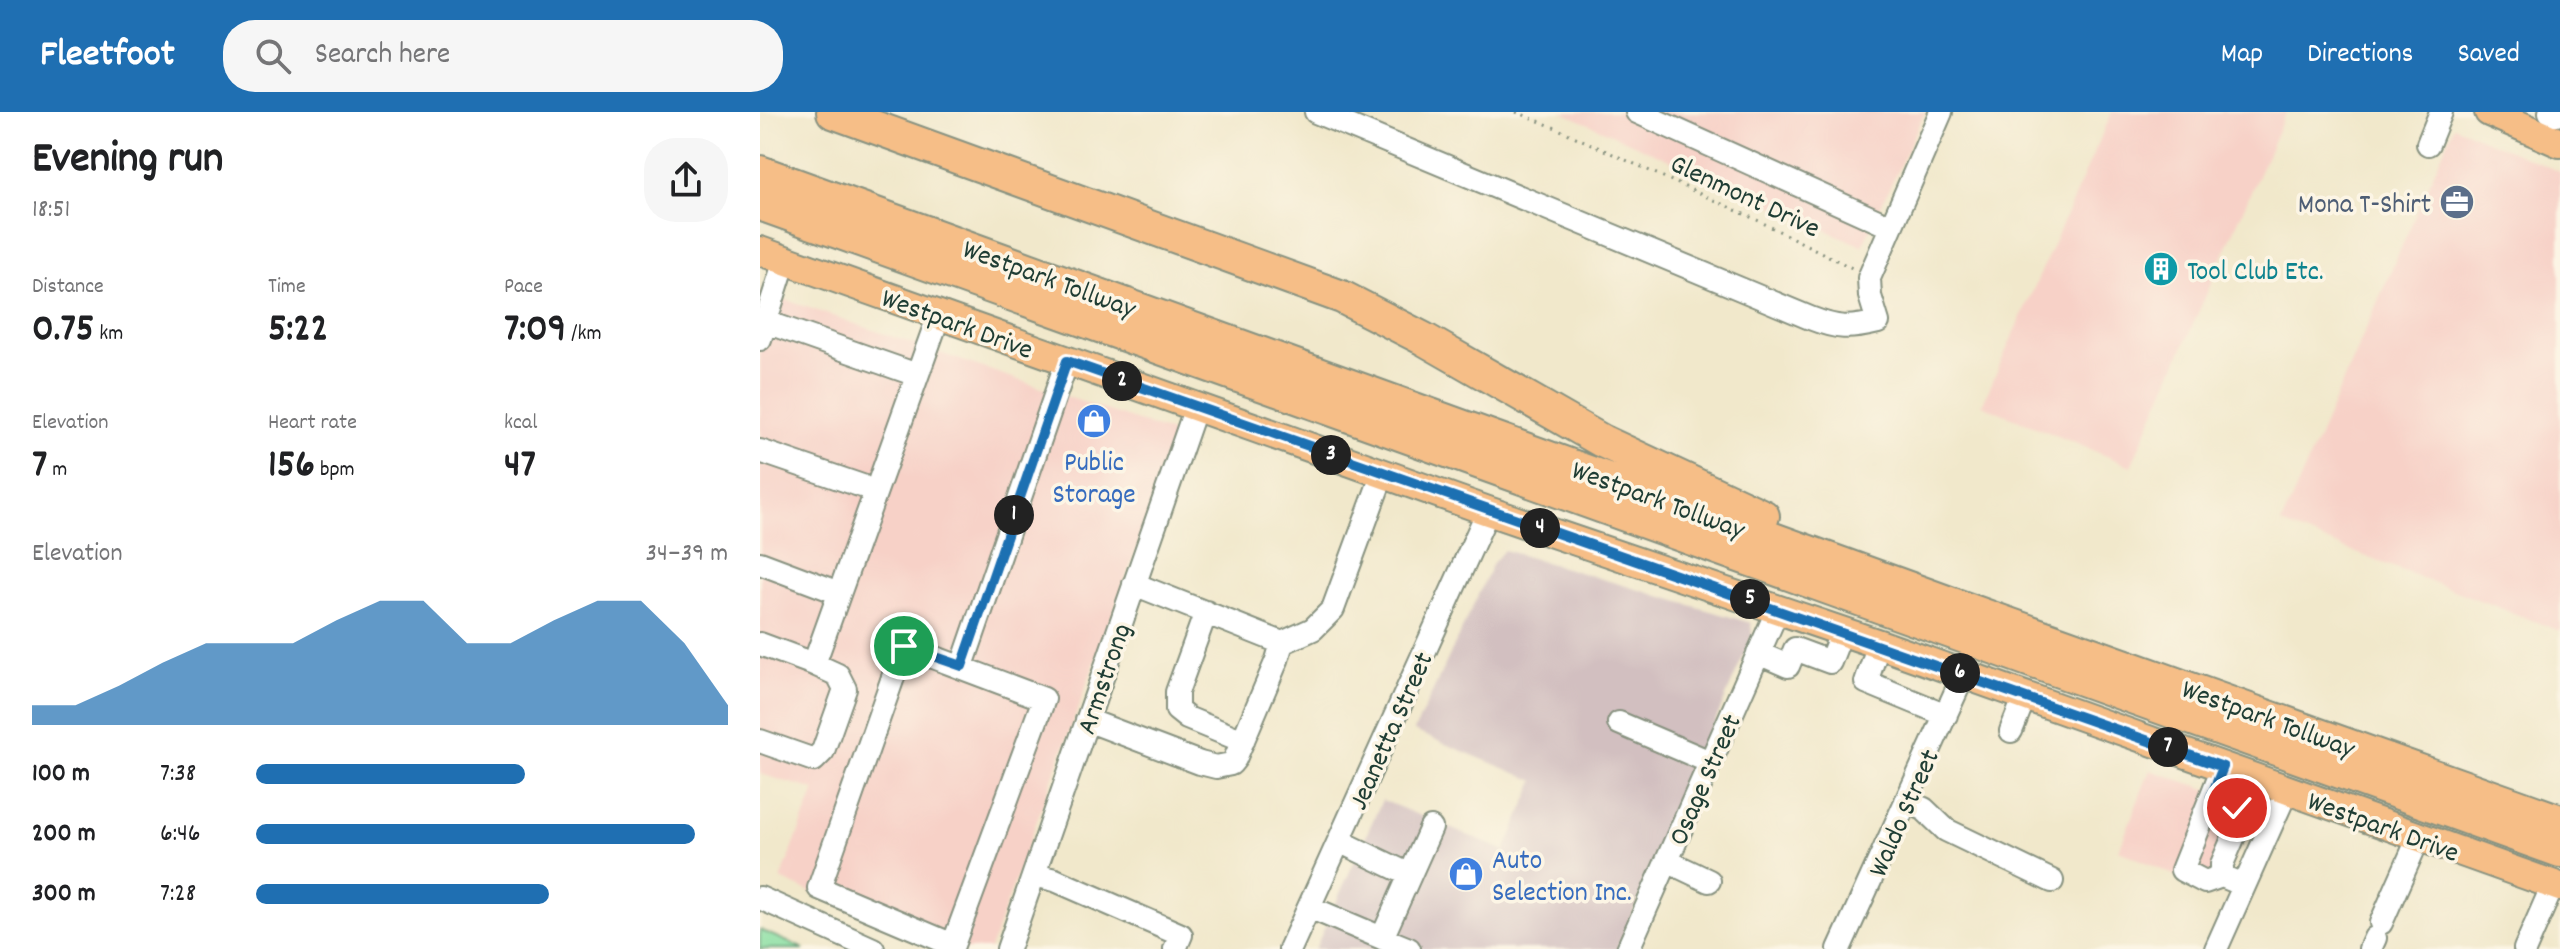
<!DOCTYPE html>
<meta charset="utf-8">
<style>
:root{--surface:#fff;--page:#f6f6f6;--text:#202124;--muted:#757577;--accent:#1f6fb2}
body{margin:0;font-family:Dekko,sans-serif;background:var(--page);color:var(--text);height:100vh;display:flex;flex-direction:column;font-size:30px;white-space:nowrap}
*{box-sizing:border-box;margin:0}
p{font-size:26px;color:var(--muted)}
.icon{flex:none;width:44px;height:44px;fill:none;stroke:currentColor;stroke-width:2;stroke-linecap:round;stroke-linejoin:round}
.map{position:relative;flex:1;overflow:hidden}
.panel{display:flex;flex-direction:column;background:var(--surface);width:760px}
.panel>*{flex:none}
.pin{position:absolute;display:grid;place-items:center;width:68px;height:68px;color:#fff;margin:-34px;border:4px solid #fff;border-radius:50%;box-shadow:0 2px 8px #0007}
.km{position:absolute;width:40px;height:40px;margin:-20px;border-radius:50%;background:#222;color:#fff;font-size:22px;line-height:40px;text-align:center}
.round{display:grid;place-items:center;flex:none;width:84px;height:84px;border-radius:32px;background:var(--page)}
.head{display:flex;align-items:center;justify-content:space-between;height:136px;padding:0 32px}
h1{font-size:44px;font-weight:700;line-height:60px}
.figures{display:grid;grid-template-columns:repeat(3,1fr);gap:12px;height:136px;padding:8px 32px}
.figures div{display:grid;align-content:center}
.figures b{font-size:40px;font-weight:700}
.figures small{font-size:22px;font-weight:400}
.figures p{font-size:22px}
.chart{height:224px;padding:16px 32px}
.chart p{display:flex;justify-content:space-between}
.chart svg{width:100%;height:144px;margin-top:8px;fill:var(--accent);opacity:.7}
ul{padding:0 32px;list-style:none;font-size:26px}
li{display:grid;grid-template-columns:128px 96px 1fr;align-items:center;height:60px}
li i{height:20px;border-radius:10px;background:var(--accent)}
header{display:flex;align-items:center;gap:48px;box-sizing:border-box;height:112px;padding:0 40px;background:var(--accent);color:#fff}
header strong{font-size:38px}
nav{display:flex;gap:44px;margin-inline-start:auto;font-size:28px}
.search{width:560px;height:72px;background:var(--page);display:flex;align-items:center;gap:20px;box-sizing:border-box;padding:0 28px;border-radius:32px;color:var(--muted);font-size:30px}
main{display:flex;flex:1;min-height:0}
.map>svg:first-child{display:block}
.built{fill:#f7d1c7}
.industrial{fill:#d2bfc0}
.green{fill:#88dfa3;stroke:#548e6c;stroke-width:2}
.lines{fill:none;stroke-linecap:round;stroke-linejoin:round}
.minor-casing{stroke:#889280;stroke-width:26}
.major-casing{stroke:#889280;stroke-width:32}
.highway-casing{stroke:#889280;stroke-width:36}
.path{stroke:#889280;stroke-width:3;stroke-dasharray:2 6;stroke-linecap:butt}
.minor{stroke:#fff;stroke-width:22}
.major{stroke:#f6be87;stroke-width:28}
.highway{stroke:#f6be87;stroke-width:32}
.route-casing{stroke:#fff;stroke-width:16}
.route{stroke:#1f6fb2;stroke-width:10}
.labels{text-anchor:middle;stroke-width:7;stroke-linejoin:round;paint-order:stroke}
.street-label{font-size:28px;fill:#1f3d34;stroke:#fcf5e5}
.service-label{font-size:28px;fill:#4e5e75;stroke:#fcf5e5;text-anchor:end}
.culture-label{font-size:28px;fill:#0d838f;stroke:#fcf5e5;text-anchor:start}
.shop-label{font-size:28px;fill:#366cbe;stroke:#fcf5e5}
</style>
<header>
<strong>Fleetfoot</strong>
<div class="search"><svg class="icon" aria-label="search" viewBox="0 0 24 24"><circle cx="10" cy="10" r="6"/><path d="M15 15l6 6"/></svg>Search here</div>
<nav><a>Map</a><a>Directions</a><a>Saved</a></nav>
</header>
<main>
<section class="panel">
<div class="head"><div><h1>Evening run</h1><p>18:51</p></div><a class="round"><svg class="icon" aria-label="share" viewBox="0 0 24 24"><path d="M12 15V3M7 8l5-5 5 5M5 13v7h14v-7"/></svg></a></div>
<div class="figures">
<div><p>Distance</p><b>0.75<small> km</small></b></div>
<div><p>Time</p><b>5:22</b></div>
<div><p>Pace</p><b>7:09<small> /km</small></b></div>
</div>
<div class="figures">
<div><p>Elevation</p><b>7<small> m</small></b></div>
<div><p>Heart rate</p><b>156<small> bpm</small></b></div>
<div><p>kcal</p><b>47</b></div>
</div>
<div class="chart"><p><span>Elevation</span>34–39 m</p>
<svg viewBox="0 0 160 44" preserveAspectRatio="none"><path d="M0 44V38L10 38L20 32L30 25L40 19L50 19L60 19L70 12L80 6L90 6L100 19L110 19L120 12L130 6L140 6L150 19L160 38V44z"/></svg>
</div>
<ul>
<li><b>100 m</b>7:38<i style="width:57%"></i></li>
<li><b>200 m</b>6:46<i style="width:93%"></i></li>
<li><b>300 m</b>7:28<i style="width:62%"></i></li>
</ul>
</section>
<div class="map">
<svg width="1800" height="837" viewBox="0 0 1800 837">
<rect width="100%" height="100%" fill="#fcf5e5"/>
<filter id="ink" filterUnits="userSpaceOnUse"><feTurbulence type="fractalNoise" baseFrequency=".0125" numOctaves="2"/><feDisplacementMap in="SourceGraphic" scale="16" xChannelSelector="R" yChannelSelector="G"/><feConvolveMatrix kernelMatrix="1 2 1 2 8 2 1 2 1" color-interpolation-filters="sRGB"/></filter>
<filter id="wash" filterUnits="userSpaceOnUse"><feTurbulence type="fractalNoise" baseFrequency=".006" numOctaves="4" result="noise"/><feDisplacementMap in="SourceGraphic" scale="32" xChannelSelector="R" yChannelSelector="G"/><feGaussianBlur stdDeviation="1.8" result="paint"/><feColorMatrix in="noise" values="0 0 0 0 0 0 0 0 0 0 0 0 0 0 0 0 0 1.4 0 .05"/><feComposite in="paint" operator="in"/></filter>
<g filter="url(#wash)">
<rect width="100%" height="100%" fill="#f1e8cb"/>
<path class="built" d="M802 0H1165L1102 134Z
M1352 0H1526L1371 354 1222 293Z
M1694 14 1800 60V519L1521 412Z
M0 179 418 323 230 837H177L21 767 55 678 0 662Z
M1390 658 1494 693 1496 699 1457 783 1359 738Z"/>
<path class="industrial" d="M744 438 991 511 992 524 857 837H555L622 688 745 739 775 669 654 619 733 451Z"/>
<path class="green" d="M0 818 44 837H0Z"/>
</g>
<g filter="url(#ink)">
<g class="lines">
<g class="minor-casing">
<path id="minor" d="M556 0 1050 206C1078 217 1089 217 1118 210L1110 184 1109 166 1181 0
M877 0 1131 115
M1790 0 1796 3
M1668 32 1681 0
M6 210 157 263
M0 227 25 148
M0 339 102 374
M0 451 69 477
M446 500 417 580V598L427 606 483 629
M522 531 553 517 573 497 623 361
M0 532 54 552
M1119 532 1106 570 1186 603
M144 534 284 587 193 833 59 776Z
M998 541 1028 554 1035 537 1070 550 1082 519
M202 554 307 249
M327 608 440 651 456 655 471 652 475 647 517 548 522 531 374 472
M859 611 950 650
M1251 619 1265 584
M0 629 54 648 63 639 85 577 78 563 54 552 179 203
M1463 655 1422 758 1445 770 1462 764 1484 773
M1451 685 1481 700 1482 705 1462 752V764
M1146 689 1164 697 1186 718 1292 769
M579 729 650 763 622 826 649 837
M907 749 949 769
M274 763 295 768 421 823 415 837
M650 763 671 716
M0 786 113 837
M549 795 622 826
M1621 811 1659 725
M248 837 436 295
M530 837 728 399
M868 837 1018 497
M1079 837 1204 562
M1456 837 1527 678
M1610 837 1615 826
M1765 837 1793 773"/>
</g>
<g class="major-casing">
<path id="major" d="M1729 0 1800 31
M0 139 728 399 1119 532 1800 775"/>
</g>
<g class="highway-casing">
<path id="highway" d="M73 0 582 185 664 227 842 329 1003 404
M0 60 1187 490 1800 709
M0 92 1800 739"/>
</g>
<path class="path" d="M756 0 796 16 997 108 1094 157"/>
<use href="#minor" class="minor"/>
<use href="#major" class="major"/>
<use href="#highway" class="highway"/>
</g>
</g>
<g class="lines" filter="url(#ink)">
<g class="route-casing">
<path id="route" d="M144 534 202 554 307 249 1463 655 1451 685 1477 696"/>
</g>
<use href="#route" class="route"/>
</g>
<defs>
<g id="office-disc" transform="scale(1.8)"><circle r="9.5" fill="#5c6f8a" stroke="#fcf5e5"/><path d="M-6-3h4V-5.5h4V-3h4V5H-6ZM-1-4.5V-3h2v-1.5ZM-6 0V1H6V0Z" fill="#fff"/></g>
<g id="building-disc" transform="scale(1.8)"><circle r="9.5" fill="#0f9aa8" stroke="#fcf5e5"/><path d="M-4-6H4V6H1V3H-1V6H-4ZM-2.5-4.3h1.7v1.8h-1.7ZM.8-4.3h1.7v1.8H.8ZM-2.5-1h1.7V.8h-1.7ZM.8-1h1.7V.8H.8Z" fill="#fff"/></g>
<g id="shop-disc" transform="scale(1.8)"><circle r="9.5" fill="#3f7fe0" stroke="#fcf5e5"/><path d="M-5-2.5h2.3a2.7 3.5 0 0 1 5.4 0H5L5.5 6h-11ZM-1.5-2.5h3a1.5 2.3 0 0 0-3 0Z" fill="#fff"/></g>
</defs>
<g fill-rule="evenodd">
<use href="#office-disc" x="1697" y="90"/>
<use href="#building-disc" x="1401" y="157"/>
<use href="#shop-disc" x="334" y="309"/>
<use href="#shop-disc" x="706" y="762"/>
</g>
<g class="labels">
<g class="street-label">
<text transform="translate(986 82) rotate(25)" y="10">Glenmont Drive</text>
<text transform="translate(290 165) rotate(20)" y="10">Westpark Tollway</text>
<text transform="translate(198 210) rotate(20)" y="10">Westpark Drive</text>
<text transform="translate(899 386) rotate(20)" y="10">Westpark Tollway</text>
<text transform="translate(342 566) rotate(-71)" y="10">Armstrong</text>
<text transform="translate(1509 605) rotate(20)" y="10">Westpark Tollway</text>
<text transform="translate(629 618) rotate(-66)" y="10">Jeanetta Street</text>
<text transform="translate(943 667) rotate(-66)" y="10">Osage Street</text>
<text transform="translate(1142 700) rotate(-66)" y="10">Waldo Street</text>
<text transform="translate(1624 713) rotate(20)" y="10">Westpark Drive</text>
</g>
<g class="service-label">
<text x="1671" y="100">Mona T-Shirt</text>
</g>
<g class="culture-label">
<text x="1427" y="167">Tool Club Etc.</text>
</g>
<g class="shop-label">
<text x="334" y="358">Public<tspan x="334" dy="32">Storage</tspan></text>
<text x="732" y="756" text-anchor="start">Auto<tspan x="732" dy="32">Selection Inc.</tspan></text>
</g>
</g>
</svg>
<div class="pin" style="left:144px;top:534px;background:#1e9e55"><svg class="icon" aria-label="arrive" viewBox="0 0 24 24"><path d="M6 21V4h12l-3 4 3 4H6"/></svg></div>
<div class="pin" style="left:1477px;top:696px;background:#d93025"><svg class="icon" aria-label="check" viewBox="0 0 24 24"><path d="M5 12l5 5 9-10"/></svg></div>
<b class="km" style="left:254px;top:403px">1</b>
<b class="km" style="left:362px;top:269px">2</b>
<b class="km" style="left:571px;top:343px">3</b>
<b class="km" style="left:780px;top:416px">4</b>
<b class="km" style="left:990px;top:487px">5</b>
<b class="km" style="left:1200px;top:561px">6</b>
<b class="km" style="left:1408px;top:635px">7</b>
</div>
</main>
